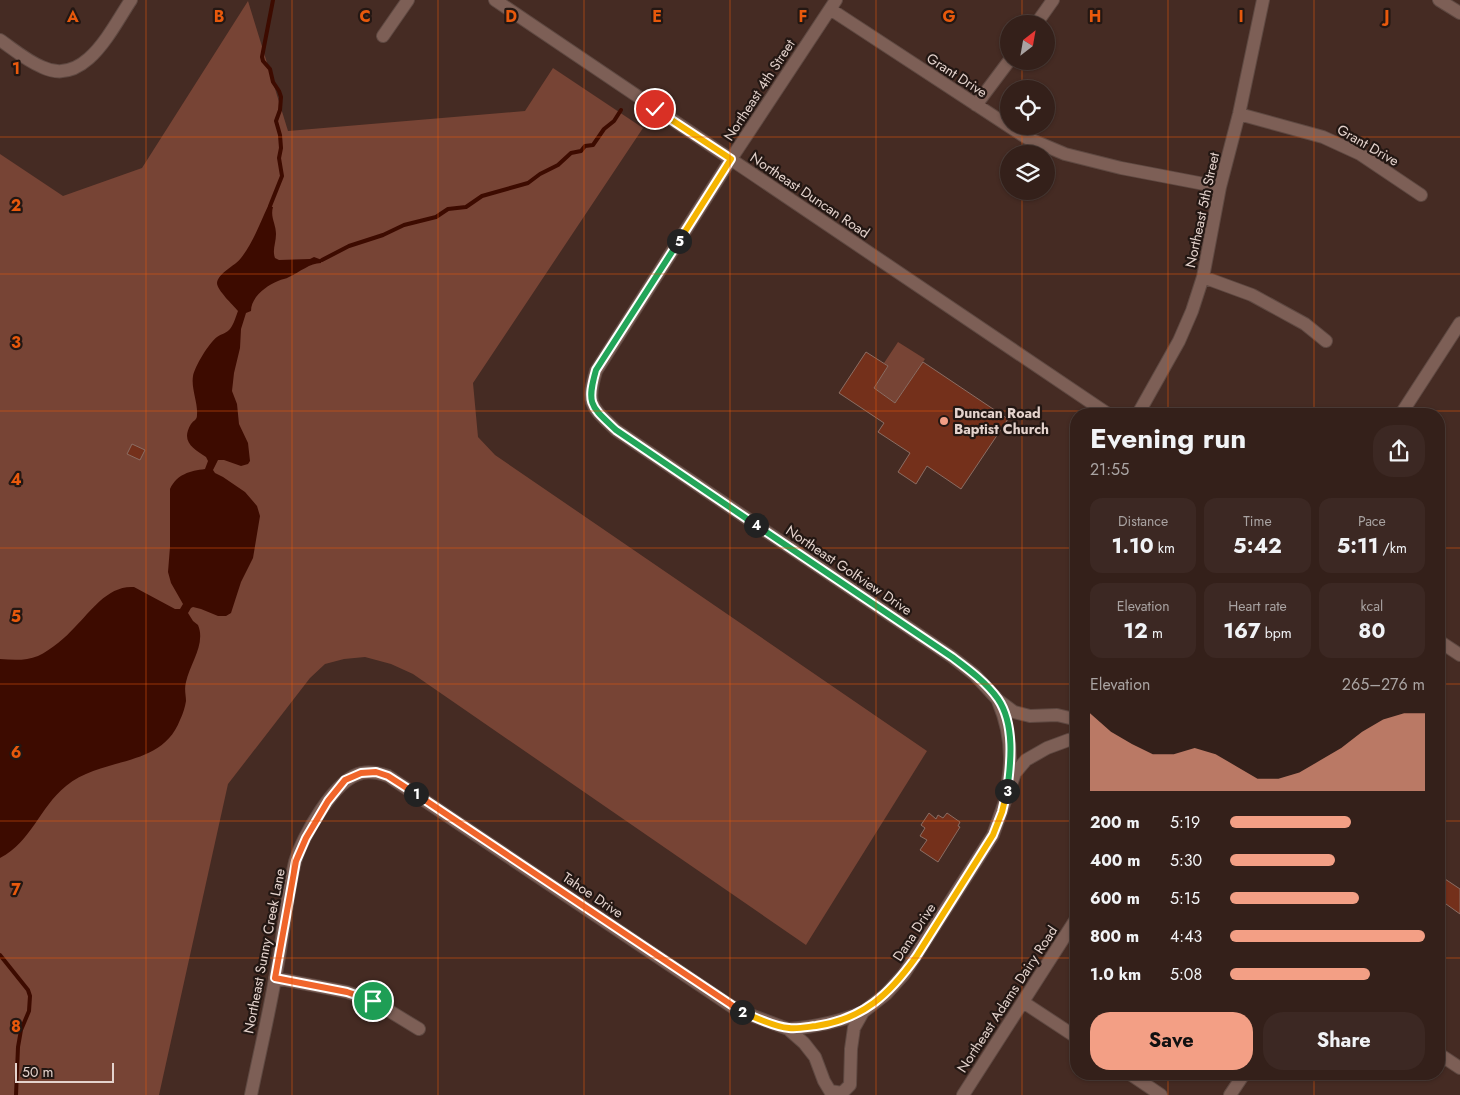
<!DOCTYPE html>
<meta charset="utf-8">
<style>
:root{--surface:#34201a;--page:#3c2823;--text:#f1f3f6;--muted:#a9a3a2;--line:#4e3e39;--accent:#f39f85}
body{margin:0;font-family:Jost,sans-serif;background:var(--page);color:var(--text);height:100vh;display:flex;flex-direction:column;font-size:19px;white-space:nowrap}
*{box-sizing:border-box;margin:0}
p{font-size:16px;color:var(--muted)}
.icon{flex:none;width:28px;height:28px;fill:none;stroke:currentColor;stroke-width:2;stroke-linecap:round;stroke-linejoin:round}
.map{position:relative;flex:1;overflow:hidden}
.side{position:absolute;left:1070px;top:408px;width:375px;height:672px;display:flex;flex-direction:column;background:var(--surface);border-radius:20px;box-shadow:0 1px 4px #0004,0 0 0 1px var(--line)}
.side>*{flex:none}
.needle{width:32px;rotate:31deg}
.controls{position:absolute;left:1000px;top:15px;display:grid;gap:10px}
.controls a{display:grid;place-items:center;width:55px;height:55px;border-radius:50%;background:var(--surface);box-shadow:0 1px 4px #0004,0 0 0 1px var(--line);font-size:25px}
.scale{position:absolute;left:15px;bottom:12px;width:99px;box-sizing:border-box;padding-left:5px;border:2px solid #e4d3cd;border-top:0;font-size:14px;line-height:18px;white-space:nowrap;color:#e4d3cd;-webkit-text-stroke:4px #231713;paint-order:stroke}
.pin{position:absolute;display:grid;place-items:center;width:42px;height:42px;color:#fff;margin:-21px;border:2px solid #fff;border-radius:50%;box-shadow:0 1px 5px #0007}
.km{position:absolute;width:25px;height:25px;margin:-12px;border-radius:50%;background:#222;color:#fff;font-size:14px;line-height:25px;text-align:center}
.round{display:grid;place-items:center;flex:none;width:52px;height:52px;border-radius:20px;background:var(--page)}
.head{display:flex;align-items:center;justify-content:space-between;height:85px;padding:0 20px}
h1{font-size:28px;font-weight:700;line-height:38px}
.figures{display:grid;grid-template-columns:repeat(3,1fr);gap:8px;height:85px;padding:5px 20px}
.figures div{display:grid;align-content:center;border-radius:12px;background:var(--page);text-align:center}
.figures b{font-size:21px;font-weight:700}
.figures small{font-size:14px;font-weight:400}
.figures p{font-size:14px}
.chart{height:140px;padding:10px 20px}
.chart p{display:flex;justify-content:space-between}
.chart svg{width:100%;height:90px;margin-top:5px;fill:var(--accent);opacity:.7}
.primary-button{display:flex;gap:10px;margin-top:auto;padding:10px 20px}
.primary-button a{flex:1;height:58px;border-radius:20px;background:var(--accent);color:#111;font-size:20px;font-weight:700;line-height:58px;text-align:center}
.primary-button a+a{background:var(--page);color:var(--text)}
ul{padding:0 20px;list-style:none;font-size:16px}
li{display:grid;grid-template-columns:80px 60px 1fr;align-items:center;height:38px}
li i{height:12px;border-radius:6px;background:var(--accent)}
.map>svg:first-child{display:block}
.green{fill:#774435}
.water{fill:#3d0b00}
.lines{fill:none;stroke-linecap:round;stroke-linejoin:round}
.stream{stroke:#3d0b00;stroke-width:4}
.building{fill:#74301b;stroke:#8b6d63}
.minor-casing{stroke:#5f4942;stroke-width:14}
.tertiary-casing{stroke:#5f4942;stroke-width:14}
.minor{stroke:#7d5f56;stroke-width:12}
.tertiary{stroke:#7d5f56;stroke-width:12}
.split-1-casing{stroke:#fff;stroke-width:10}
.split-2-casing{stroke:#fff;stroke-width:10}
.split-3-casing{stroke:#fff;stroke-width:10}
.split-4-casing{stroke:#fff;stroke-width:10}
.split-5-casing{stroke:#fff;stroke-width:10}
.split-6-casing{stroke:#fff;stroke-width:10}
.split-1{stroke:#f0652b;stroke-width:6}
.split-2{stroke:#f0652b;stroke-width:6}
.split-3{stroke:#f5b400;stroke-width:6}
.split-4{stroke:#22a559;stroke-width:6}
.split-5{stroke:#22a559;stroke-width:6}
.split-6{stroke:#f5b400;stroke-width:6}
.grid{fill:none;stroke:#e8590c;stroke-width:1;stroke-opacity:0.55}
.poi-dot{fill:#f39f85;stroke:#231713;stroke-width:2}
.labels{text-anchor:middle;stroke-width:4.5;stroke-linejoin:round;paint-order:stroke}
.street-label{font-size:14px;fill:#e4d3cd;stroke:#231713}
.poi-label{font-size:14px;font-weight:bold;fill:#e4d3cd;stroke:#231713;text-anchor:start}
.grid-label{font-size:16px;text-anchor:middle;font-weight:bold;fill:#e8590c;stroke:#231713;stroke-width:4.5;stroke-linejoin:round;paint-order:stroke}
</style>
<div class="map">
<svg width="1460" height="1095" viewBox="0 0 1460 1095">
<rect width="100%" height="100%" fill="#452b23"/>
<path class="green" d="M248 1 288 131 525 111 553 68 643 128 473 383 478 437 495 455 927 751 806 945 413 674 391 664 365 657 344 659 325 664 310 678 228 784 159 1095H0V154L63 196 142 168Z
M898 342 925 359 895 403 874 388 888 366 884 363Z"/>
<path class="water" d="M268 206 273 207C270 217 276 224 276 234 276 243 272 250 275 258L279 260 310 259 314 257 322 260 321 263C310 263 300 272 289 277 286 279 282 279 278 281 266 286 251 297 251 311L246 313 241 329 240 348 234 373 232 391 237 404 239 424 248 443 250 461 248 464 241 466 224 460H218L213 470 215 473 223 477 245 492 257 506 260 516 253 558 241 582 231 613 226 616H218L201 609 193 607 191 608 188 613 193 621 198 625C206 644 190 663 186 682 184 689 186 695 186 701 185 707 183 714 180 720 161 769 102 756 66 786 39 808 32 841 0 858V659C13 660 26 661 38 656 51 650 66 637 75 627 91 611 108 585 134 587L175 609H180L183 604 171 583 168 572 170 547V489C177 474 190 471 205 469L208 461 206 457C194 449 180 442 191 424 194 420 197 420 197 415 198 402 191 389 193 376 195 366 209 343 217 337 221 334 227 333 230 329 234 324 236 316 238 311 233 305 217 290 217 283 218 273 235 266 241 258 253 243 260 223 268 206Z"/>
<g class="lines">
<path class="stream" d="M270 206 282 176 279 158 281 148 280 135 276 121 280 110 281 97 279 91 273 82 270 69 263 61 262 57 273 0
M322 260 349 246 383 235 404 225 436 217 448 209 466 207 482 196 528 183 540 174 558 165 571 153 581 151 585 146 593 145 604 129 614 121 621 110
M0 955 28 990 30 996 29 1011 21 1030 18 1047 16 1095"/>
</g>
<path class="building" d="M866 352 888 366 874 388 895 403 923 362 1008 419 961 489 927 466 916 484 898 472 910 453 878 432 884 423 839 393Z
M132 444 145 450 140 460 127 454Z
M929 813 936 819 938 815 943 818 947 813 960 822 958 826 960 827 938 862 920 850 927 840 920 836 925 828 921 825Z
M1439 875 1460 889V914L1439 899Z"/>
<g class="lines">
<g class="minor-casing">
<path id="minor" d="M836 0 731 159 596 371C586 405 591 406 616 430L952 657 975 675 998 700 1014 712 1030 716 1057 715 1074 719 1076 724
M1439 0 1460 13
M830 9 1027 138 1065 154 1121 168 1220 187
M1036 24 1053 0
M383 36 408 0
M0 40C13 49 27 61 42 67 85 88 112 28 131 0
M976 105 1009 61
M1239 114 1323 137 1360 154 1421 195
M1203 277 1252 295 1305 324 1326 341
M1138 414 1179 341 1192 311 1203 277 1220 187 1239 114 1263 0
M1401 414 1460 323
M998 701C1009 727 1013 752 1008 781
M275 978 347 992 373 1001 419 1029
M1023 1002 1076 1037
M788 1029C814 1027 839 1022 863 1012
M1439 1054 1460 1068
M1130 1074 1161 1095
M251 1095C259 1056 268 1018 275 979 283 940 286 900 295 862 302 837 335 778 362 773 371 771 379 773 388 776L737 1010 788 1029 804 1043 815 1057 824 1081 830 1091 842 1093 850 1085 851 1049 854 1028 863 1012 886 994 904 974 993 835 1015 773 1026 760 1047 748 1074 738 1076 733
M963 1095 1076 919
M1230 1095 1244 1074"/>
</g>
<g class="tertiary-casing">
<path id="tertiary" d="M495 0 1108 414
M1439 641 1460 655"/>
</g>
<use href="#minor" class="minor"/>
<use href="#tertiary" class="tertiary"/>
</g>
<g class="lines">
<g class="split-1-casing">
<path id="split-1" d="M373 1001 347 992 275 978 296 861 306 838 328 801 345 780 361 773 376 772 388 776 416 794"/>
</g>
<g class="split-2-casing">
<path id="split-2" d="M416 794 742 1012"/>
</g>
<g class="split-3-casing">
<path id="split-3" d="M742 1012C757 1018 774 1027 789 1028 798 1029 807 1027 816 1026 863 1019 889 995 916 957L993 835 1002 812 1007 791"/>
</g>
<g class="split-4-casing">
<path id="split-4" d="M756 525 952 657C968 669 986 682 998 699 1015 724 1011 763 1007 791"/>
</g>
<g class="split-5-casing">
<path id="split-5" d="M679 241 596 370C586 405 591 406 616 430L756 525"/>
</g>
<g class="split-6-casing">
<path id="split-6" d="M655 109 731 159 679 241"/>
</g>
<use href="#split-1" class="split-1"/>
<use href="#split-2" class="split-2"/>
<use href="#split-3" class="split-3"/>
<use href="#split-4" class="split-4"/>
<use href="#split-5" class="split-5"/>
<use href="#split-6" class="split-6"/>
</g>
<path class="grid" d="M146 0V1095M292 0V1095M438 0V1095M584 0V1095M730 0V1095M876 0V1095M1022 0V24M1168 0V414M1314 0V414M1022 61V89M1022 126V154M0 137H1460M1022 191V1095M0 274H1460M0 411H1460M0 548H1076M1439 548H1460M0 684H1076M1439 684H1460M0 821H1076M1439 821H1460M0 958H1076M1439 958H1460M1168 1074V1095M1314 1074V1095"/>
<circle class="poi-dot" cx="944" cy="421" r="5"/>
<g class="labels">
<g class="street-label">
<text transform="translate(957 75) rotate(33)" y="5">Grant Drive</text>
<text transform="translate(759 90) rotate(-57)" y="5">Northeast 4th Street</text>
<text transform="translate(1368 145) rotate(30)" y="5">Grant Drive</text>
<text transform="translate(810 195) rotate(34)" y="5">Northeast Duncan Road</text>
<text transform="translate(1202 210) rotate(-78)" y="5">Northeast 5th Street</text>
<text transform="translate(849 570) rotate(34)" y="5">Northeast Golfview Drive</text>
<text transform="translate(593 895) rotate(34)" y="5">Tahoe Drive</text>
<text transform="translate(914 932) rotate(-57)" y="5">Dana Drive</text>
<text transform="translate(264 951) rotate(-79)" y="5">Northeast Sunny Creek Lane</text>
<text transform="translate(1007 999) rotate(-57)" y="5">Northeast Adams Dairy Road</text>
</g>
<g class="poi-label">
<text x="954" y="418">Duncan Road<tspan x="954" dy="16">Baptist Church</tspan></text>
</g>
</g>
<g class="grid-label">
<text x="73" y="22">A</text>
<text x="219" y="22">B</text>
<text x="365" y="22">C</text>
<text x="511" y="22">D</text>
<text x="657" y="22">E</text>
<text x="803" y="22">F</text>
<text x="949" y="22">G</text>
<text x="1095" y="22">H</text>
<text x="1241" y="22">I</text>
<text x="1387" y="22">J</text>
<text x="16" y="74">1</text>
<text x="16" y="211">2</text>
<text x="16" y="348">3</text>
<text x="16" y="485">4</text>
<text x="16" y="622">5</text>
<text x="16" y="758">6</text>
<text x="16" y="895">7</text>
<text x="16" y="1032">8</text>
</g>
</svg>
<div class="controls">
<a><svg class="needle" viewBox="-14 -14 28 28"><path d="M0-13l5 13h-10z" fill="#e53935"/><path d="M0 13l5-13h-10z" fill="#a9a3a2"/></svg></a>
<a><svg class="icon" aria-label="locate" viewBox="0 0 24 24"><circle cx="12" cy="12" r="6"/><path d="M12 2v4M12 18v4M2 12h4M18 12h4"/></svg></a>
<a><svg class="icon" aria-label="layers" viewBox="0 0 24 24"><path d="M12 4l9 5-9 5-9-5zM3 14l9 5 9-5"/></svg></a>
</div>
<div class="scale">50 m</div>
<div class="pin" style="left:373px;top:1001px;background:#1e9e55"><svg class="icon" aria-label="arrive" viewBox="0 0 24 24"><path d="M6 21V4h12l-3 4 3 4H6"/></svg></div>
<div class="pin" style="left:655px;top:109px;background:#d93025"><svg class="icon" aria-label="check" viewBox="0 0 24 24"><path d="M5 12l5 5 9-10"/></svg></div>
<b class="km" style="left:416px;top:794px">1</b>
<b class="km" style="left:742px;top:1012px">2</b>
<b class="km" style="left:1007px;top:791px">3</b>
<b class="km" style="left:756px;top:525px">4</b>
<b class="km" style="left:679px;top:241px">5</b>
<section class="side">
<div class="head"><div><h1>Evening run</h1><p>21:55</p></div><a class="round"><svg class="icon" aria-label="share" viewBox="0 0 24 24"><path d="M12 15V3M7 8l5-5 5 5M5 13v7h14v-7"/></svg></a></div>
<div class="figures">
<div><p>Distance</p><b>1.10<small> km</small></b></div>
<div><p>Time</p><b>5:42</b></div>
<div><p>Pace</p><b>5:11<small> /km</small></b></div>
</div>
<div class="figures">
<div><p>Elevation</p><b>12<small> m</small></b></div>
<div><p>Heart rate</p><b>167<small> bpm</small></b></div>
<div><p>kcal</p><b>80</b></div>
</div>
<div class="chart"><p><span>Elevation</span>265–276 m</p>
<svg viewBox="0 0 160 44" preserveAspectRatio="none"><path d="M0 44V6L10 15L20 21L30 26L40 26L50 23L60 26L70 32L80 38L90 38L100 35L110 29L120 23L130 15L140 9L150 6L160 6V44z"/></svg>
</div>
<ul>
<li><b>200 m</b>5:19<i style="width:62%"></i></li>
<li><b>400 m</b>5:30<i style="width:54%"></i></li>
<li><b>600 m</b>5:15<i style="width:66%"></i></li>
<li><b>800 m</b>4:43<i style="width:100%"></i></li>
<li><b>1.0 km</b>5:08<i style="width:72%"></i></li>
</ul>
<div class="primary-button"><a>Save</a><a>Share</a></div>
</section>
</div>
